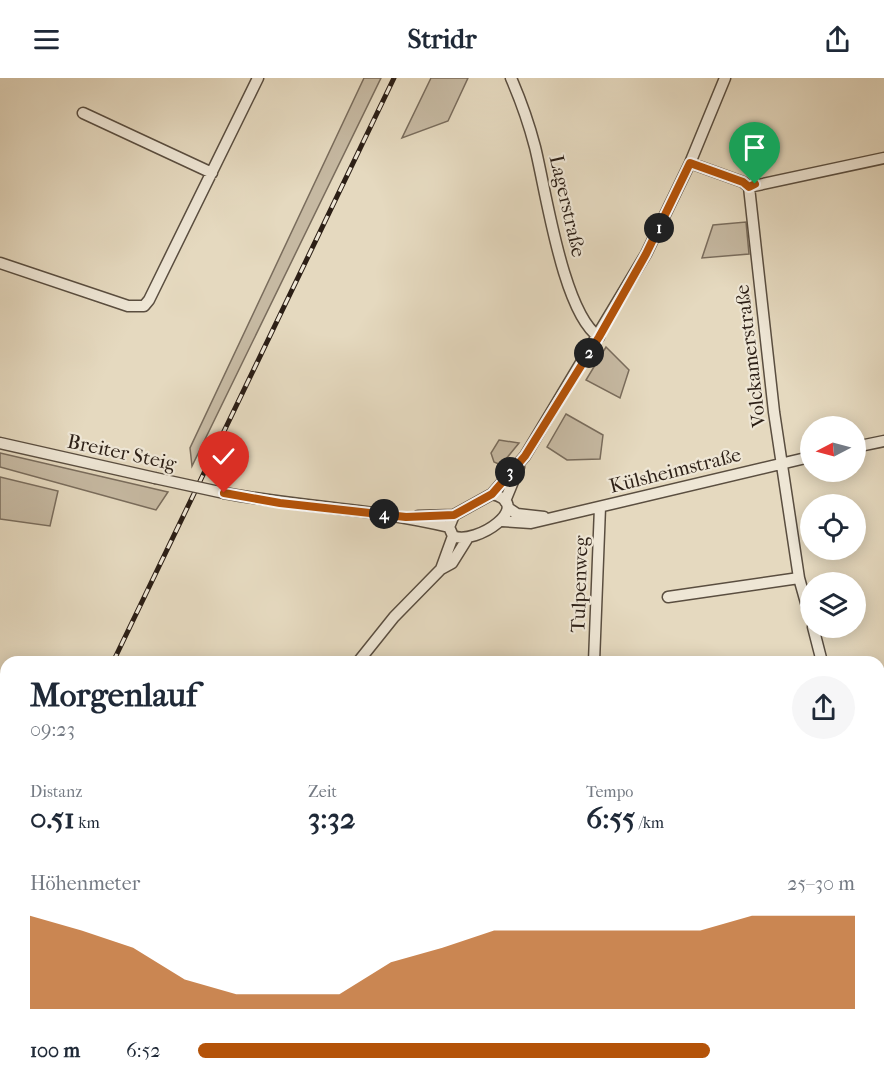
<!DOCTYPE html>
<html lang="de">
<meta charset="utf-8">
<style>
:root{--surface:#fff;--page:#f6f6f7;--text:#1f2937;--muted:#747a83;--accent:#b45309}
body{margin:0;font-family:"IM FELL French Canon",serif;background:var(--page);color:var(--text);height:100vh;display:flex;flex-direction:column;font-size:22px;white-space:nowrap}
*{box-sizing:border-box;margin:0}
p{font-size:20px;color:var(--muted)}
.icon{flex:none;width:33px;height:33px;fill:none;stroke:currentColor;stroke-width:2;stroke-linecap:round;stroke-linejoin:round}
.map{position:relative;flex:1;overflow:hidden}
.panel{position:absolute;left:0px;top:578px;width:885px;height:430px;display:flex;flex-direction:column;background:var(--surface);border-radius:18px 18px 0 0;box-shadow:0 3px 15px #0003}
.panel>*{flex:none}
.needle{width:39px;rotate:264deg}
.fabs{position:absolute;left:800px;top:338px;display:grid;gap:12px}
.fabs a{display:grid;place-items:center;width:66px;height:66px;border-radius:50%;background:var(--surface);box-shadow:0 3px 15px #0003;font-size:30px}
.pin{position:absolute;display:grid;place-items:center;width:51px;height:51px;color:#fff;margin:-62px -26px;border-radius:50% 50% 50% 0;rotate:-45deg;box-shadow:0 0 6px #0007}
.pin .icon{rotate:45deg}
.km{position:absolute;width:30px;height:30px;margin:-15px;border-radius:50%;background:#222;color:#fff;font-size:16px;line-height:30px;text-align:center}
.round{display:grid;place-items:center;flex:none;width:63px;height:63px;border-radius:32px;background:var(--page)}
.overview{display:flex;align-items:center;justify-content:space-between;height:102px;padding:0 30px}
h1{font-size:33px;font-weight:700;line-height:45px}
.metrics{display:grid;grid-template-columns:repeat(3,1fr);gap:9px;height:102px;padding:6px 30px}
.metrics div{display:grid;align-content:center}
.metrics b{font-size:30px;font-weight:700}
.metrics small{font-size:16px;font-weight:400}
.metrics p{font-size:16px}
.chart{height:168px;padding:12px 30px}
.chart p{display:flex;justify-content:space-between}
.chart svg{width:100%;height:108px;margin-top:6px;fill:var(--accent);opacity:.7}
ul{padding:0 30px;list-style:none;font-size:20px}
li{display:grid;grid-template-columns:96px 72px 1fr;align-items:center;height:45px}
li i{height:15px;border-radius:8px;background:var(--accent)}
header{display:flex;justify-content:space-between;align-items:center;height:78px;padding:0 30px;background:var(--surface);font-size:27px;font-weight:700}
.map>svg:first-child{display:block}
.green{fill:#c6b9a2;stroke:#796c5c;stroke-width:1.5}
.lines{fill:none;stroke-linecap:round;stroke-linejoin:round}
.minor-casing{stroke:#5a4e40;stroke-width:13}
.minor{stroke:#eee6d5;stroke-width:10}
.rail-casing{stroke:#2c1f16;stroke-width:5}
.rail{stroke:#eee6d5;stroke-width:3;stroke-dasharray:9;stroke-linecap:butt}
.minor-bridge-casing{stroke:#5a4e40;stroke-width:13;stroke-linecap:butt}
.minor-bridge{stroke:#eee6d5;stroke-width:10}
.route-casing{stroke:#fff;stroke-width:12}
.route{stroke:#b45309;stroke-width:8}
.labels{text-anchor:middle;stroke-width:4.5;stroke-linejoin:round;paint-order:stroke}
.street-label{font-size:20px;fill:#2c1f16;stroke:#eee6d5}
</style>
<header><svg class="icon" aria-label="menu" viewBox="0 0 24 24"><path d="M4 6h16M4 12h16M4 18h16"/></svg>Stridr<svg class="icon" aria-label="share" viewBox="0 0 24 24"><path d="M12 15V3M7 8l5-5 5 5M5 13v7h14v-7"/></svg></header>
<div class="map">
<svg width="884" height="1007" viewBox="0 0 884 1007">
<rect width="100%" height="100%" fill="#e5d9bf"/>
<filter id="stains"><feTurbulence type="fractalNoise" baseFrequency=".00333" numOctaves="4"/><feColorMatrix values="0 0 0 0 .2 0 0 0 0 .09 0 0 0 0 .02 0 0 0 .5 -.17"/></filter>
<radialGradient id="worn" r=".72"><stop offset=".6" stop-color="#630" stop-opacity="0"/><stop offset="1" stop-color="#630" stop-opacity=".3"/></radialGradient>
<path class="green" d="M364 0H381L192 388 190 370Z
M431 0H468L448 43 402 60Z
M746 144 749 176 702 180 713 147Z
M606 269 629 292 620 320 586 302Z
M566 336 603 357 600 381 567 382 547 369Z
M499 362 519 365 501 387 494 384 491 375Z
M0 375 168 414 156 432 0 389Z
M0 399 58 413 50 448 0 441Z
M879 971 884 1007H857L856 1002H879Z"/>
<g class="lines">
<g class="minor-casing">
<path id="minor" d="M511 0C521 23 529 46 535 69 546 113 563 235 599 259
M83 35 212 95
M690 85 743 104 749 109 774 334 799 500 810 539
M749 109 884 80
M0 185 128 228H144L149 222 258 0
M0 365 155 400
M855 369 884 363
M224 415C299 429 375 431 449 449
M492 416 525 378 646 176 690 85 725 0
M492 416C536 427 476 468 453 458L449 449 454 437Z
M505 423 519 389
M508 430 517 436 544 439
M418 438 454 437
M502 443 531 445 810 379
M441 491 452 485 467 461
M668 519 799 500
M813 549 822 584
M358 584 394 539 441 491 453 458
M594 584 600 429
M879 597 884 596
M879 802 884 823
M879 843H884
M879 931 884 930
M195 1002 213 1007
M750 1002V1007
M102 1007 104 1002
M324 1007 325 1002
M563 1007V1002
M649 1007 650 1002"/>
</g>
<use href="#minor" class="minor"/>
<g class="rail-casing">
<path id="rail" d="M113 584 394 0
M0 807 6 794"/>
</g>
<use href="#rail" class="rail"/>
<g class="minor-bridge-casing">
<path id="minor-bridge" d="M155 400 224 415"/>
</g>
<use href="#minor-bridge" class="minor-bridge"/>
</g>
<g class="lines">
<g class="route-casing">
<path id="route" d="M224 415 280 425 406 439 454 437 492 416 525 378 599 259 646 176 690 85 743 104 749 109 755 106"/>
</g>
<use href="#route" class="route"/>
</g>
<g class="labels">
<g class="street-label">
<text transform="translate(568 128) rotate(77)" y="7">Lagerstraße</text>
<text transform="translate(750 278) rotate(-97)" y="7">Volckamerstraße</text>
<text transform="translate(122 374) rotate(12)" y="7">Breiter Steig</text>
<text transform="translate(675 392) rotate(-14)" y="7">Külsheimstraße</text>
<text transform="translate(579 506) rotate(-88)" y="7">Tulpenweg</text>
</g>
</g>
<rect width="100%" height="100%" filter="url(#stains)"/>
<rect width="100%" height="100%" fill="url(#worn)"/>
</svg>
<div class="fabs">
<a><svg class="needle" viewBox="-14 -14 28 28"><path d="M0-13l5 13h-10z" fill="#e53935"/><path d="M0 13l5-13h-10z" fill="#747a83"/></svg></a>
<a><svg class="icon" aria-label="locate" viewBox="0 0 24 24"><circle cx="12" cy="12" r="6"/><path d="M12 2v4M12 18v4M2 12h4M18 12h4"/></svg></a>
<a><svg class="icon" aria-label="layers" viewBox="0 0 24 24"><path d="M12 4l9 5-9 5-9-5zM3 14l9 5 9-5"/></svg></a>
</div>
<div class="pin" style="left:755px;top:106px;background:#1e9e55"><svg class="icon" aria-label="arrive" viewBox="0 0 24 24"><path d="M6 21V4h12l-3 4 3 4H6"/></svg></div>
<div class="pin" style="left:224px;top:415px;background:#d93025"><svg class="icon" aria-label="check" viewBox="0 0 24 24"><path d="M5 12l5 5 9-10"/></svg></div>
<b class="km" style="left:659px;top:150px">1</b>
<b class="km" style="left:589px;top:275px">2</b>
<b class="km" style="left:510px;top:394px">3</b>
<b class="km" style="left:384px;top:436px">4</b>
<section class="panel">
<div class="overview"><div><h1>Morgenlauf</h1><p>09:23</p></div><a class="round"><svg class="icon" aria-label="share" viewBox="0 0 24 24"><path d="M12 15V3M7 8l5-5 5 5M5 13v7h14v-7"/></svg></a></div>
<div class="metrics">
<div><p>Distanz</p><b>0.51<small> km</small></b></div>
<div><p>Zeit</p><b>3:32</b></div>
<div><p>Tempo</p><b>6:55<small> /km</small></b></div>
</div>
<div class="chart"><p><span>Höhenmeter</span>25–30 m</p>
<svg viewBox="0 0 160 44" preserveAspectRatio="none"><path d="M0 44V6L10 12L20 19L30 32L40 38L50 38L60 38L70 25L80 19L90 12L100 12L110 12L120 12L130 12L140 6L150 6L160 6V44z"/></svg>
</div>
<ul>
<li><b>100 m</b>6:52<i style="width:78%"></i></li>
</ul>
</section>
</div>
